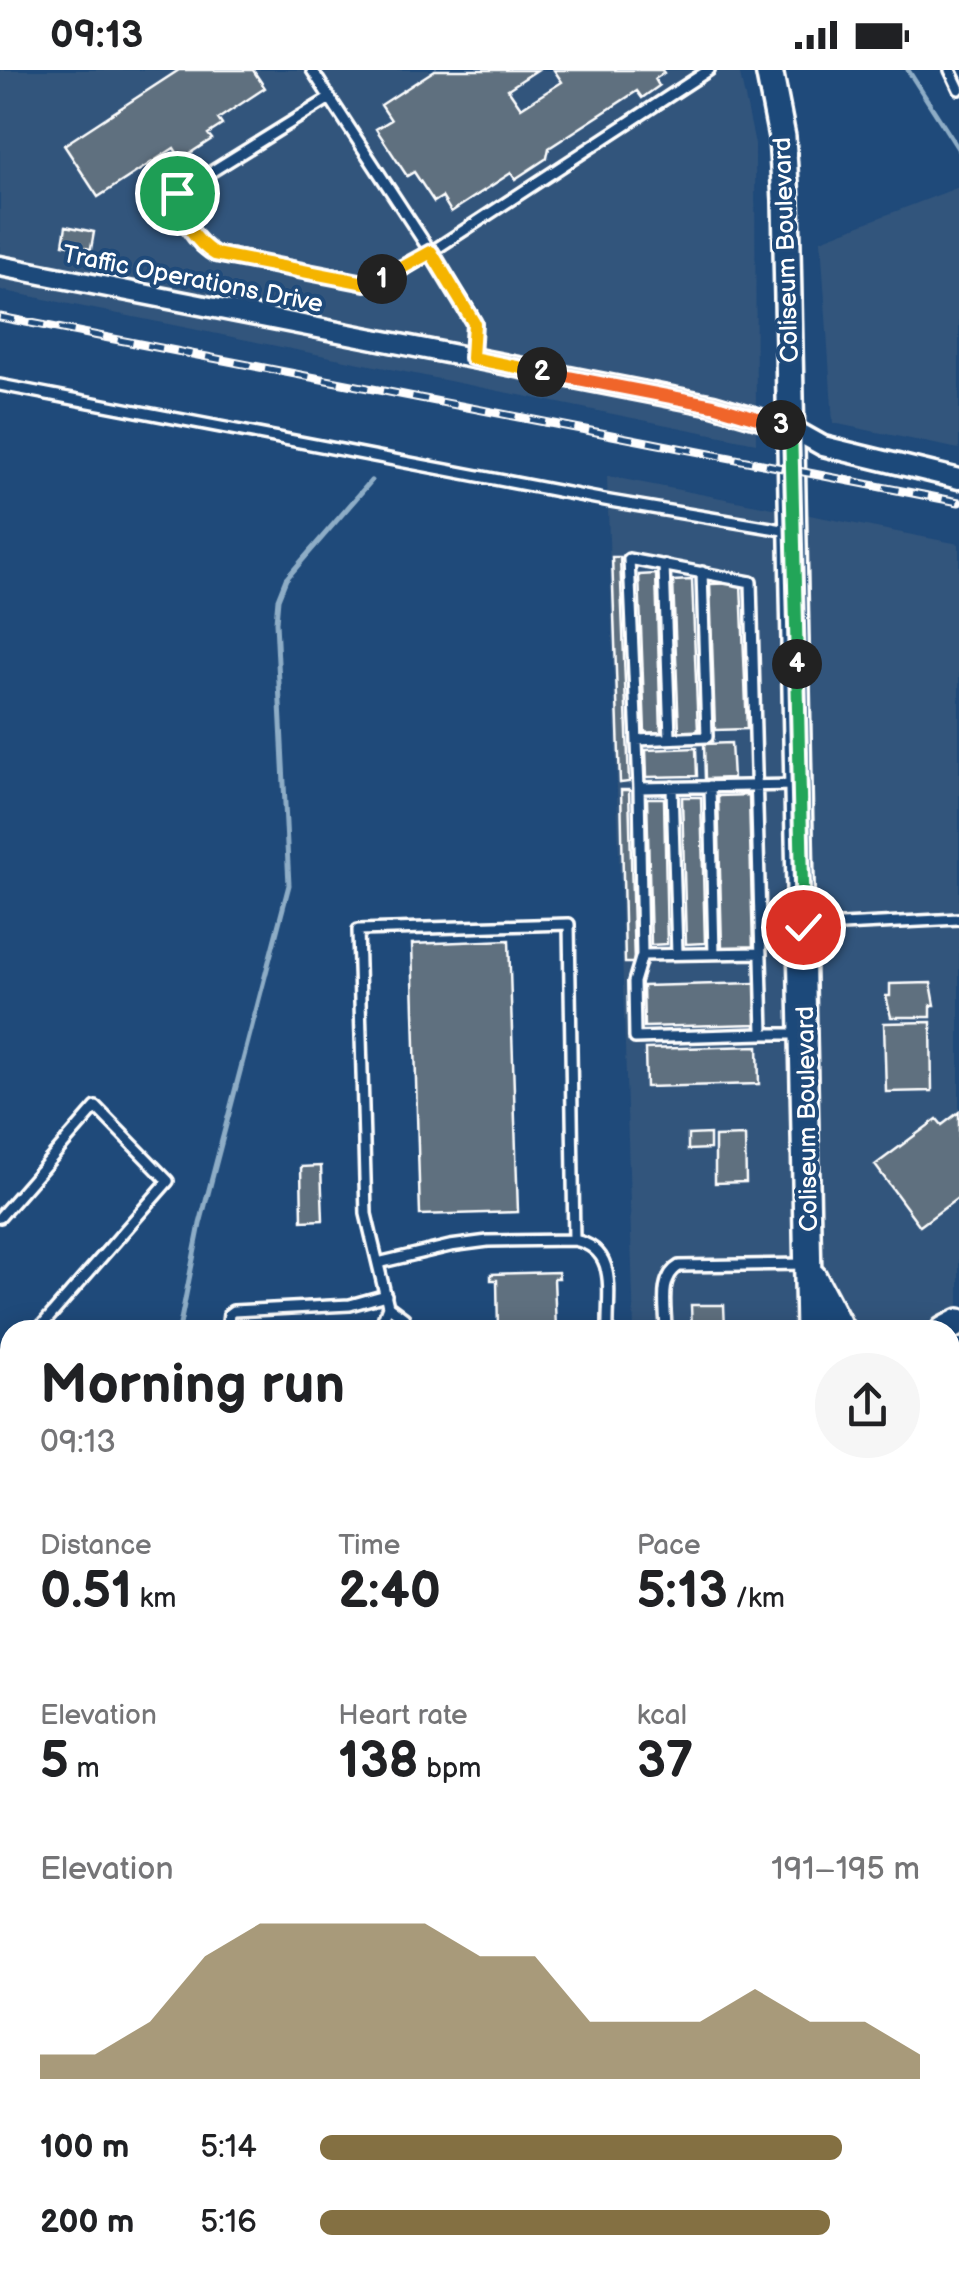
<!DOCTYPE html>
<meta charset="utf-8">
<style>
:root{--surface:#fff;--page:#f6f6f6;--text:#202124;--muted:#757577;--accent:#847042}
body{margin:0;font-family:"Balsamiq Sans",sans-serif;background:var(--page);color:var(--text);height:100vh;display:flex;flex-direction:column;font-size:38px;white-space:nowrap}
*{box-sizing:border-box;margin:0}
p{font-size:32px;color:var(--muted)}
.icon{flex:none;width:55px;height:55px;fill:none;stroke:currentColor;stroke-width:2;stroke-linecap:round;stroke-linejoin:round}
.map{position:relative;flex:1;overflow:hidden}
.sheet{position:absolute;left:0px;top:1250px;width:960px;height:960px;display:flex;flex-direction:column;background:var(--surface);border-radius:30px 30px 0 0;box-shadow:0 5px 25px #0003}
.sheet>*{flex:none}
.pin{position:absolute;display:grid;place-items:center;width:85px;height:85px;color:#fff;margin:-42px;border:5px solid #fff;border-radius:50%;box-shadow:0 2px 10px #0007}
.km{position:absolute;width:50px;height:50px;margin:-25px;border-radius:50%;background:#222;color:#fff;font-size:28px;line-height:50px;text-align:center}
.round{display:grid;place-items:center;flex:none;width:105px;height:105px;border-radius:52px;background:var(--page)}
.headline{display:flex;align-items:center;justify-content:space-between;height:170px;padding:0 40px}
h1{font-size:55px;font-weight:700;line-height:75px}
.figures{display:grid;grid-template-columns:repeat(3,1fr);gap:15px;height:170px;padding:10px 40px}
.figures div{display:grid;align-content:center}
.figures b{font-size:50px;font-weight:700}
.figures small{font-size:28px;font-weight:400}
.figures p{font-size:28px}
.chart{height:280px;padding:20px 40px}
.chart p{display:flex;justify-content:space-between}
.chart svg{width:100%;height:180px;margin-top:10px;fill:var(--accent);opacity:.7}
ul{padding:0 40px;list-style:none;font-size:32px}
li{display:grid;grid-template-columns:160px 120px 1fr;align-items:center;height:75px}
li i{height:25px;border-radius:12px;background:var(--accent)}
.status{display:flex;justify-content:space-between;align-items:center;height:70px;padding:0 50px;background:var(--surface);direction:ltr}
.status svg{height:28px;fill:currentColor}
.map>svg:first-child{display:block}
.built{fill:#32557c}
.lines{fill:none;stroke-linecap:round;stroke-linejoin:round}
.stream{stroke:#8eadc6;stroke-width:5}
.building{fill:#5e707f;stroke:#fff;stroke-width:2.5}
.service-casing{stroke:#fff;stroke-width:16}
.minor-casing{stroke:#fff;stroke-width:25}
.secondary-casing{stroke:#fff;stroke-width:32}
.service{stroke:#1f4a7a;stroke-width:9}
.minor{stroke:#1f4a7a;stroke-width:18}
.secondary{stroke:#1f4a7a;stroke-width:25}
.rail-casing{stroke:#fff;stroke-width:9}
.rail{stroke:#1f4a7a;stroke-width:5;stroke-dasharray:15;stroke-linecap:butt}
.split-1-casing{stroke:#fff;stroke-width:20}
.split-2-casing{stroke:#fff;stroke-width:20}
.split-3-casing{stroke:#fff;stroke-width:20}
.split-4-casing{stroke:#fff;stroke-width:20}
.split-5-casing{stroke:#fff;stroke-width:20}
.split-1{stroke:#f5b400;stroke-width:12}
.split-2{stroke:#f5b400;stroke-width:12}
.split-3{stroke:#f0652b;stroke-width:12}
.split-4{stroke:#22a559;stroke-width:12}
.split-5{stroke:#22a559;stroke-width:12}
.labels{text-anchor:middle;stroke-width:8;stroke-linejoin:round;paint-order:stroke}
.street-label{font-size:25px;fill:#fff;stroke:#1f4a7a}
</style>
<div class="status"><b>09:13</b><svg viewBox="0 0 49 12"><path d="M0 12V9h3v3zM5 12V6h3v6zM10 12V3h3v9zM15 12V0h3v12zM26 1h20v11H26zM47 4h2v5h-2z"/></svg></div>
<div class="map">
<svg width="959" height="2210" viewBox="0 0 959 2210">
<rect width="100%" height="100%" fill="#1f4a7a"/>
<filter id="ink" filterUnits="userSpaceOnUse"><feTurbulence type="fractalNoise" baseFrequency=".01" numOctaves="2"/><feDisplacementMap in="SourceGraphic" scale="20" xChannelSelector="R" yChannelSelector="G"/><feConvolveMatrix kernelMatrix="1 2 1 2 8 2 1 2 1" color-interpolation-filters="sRGB"/></filter>
<g filter="url(#ink)">
<path class="built" d="M0 0H739L755 74 756 373 0 220Z
M959 117V379L833 353 821 170Z
M607 406 959 474V2034H950V1260H634Z
M10 2151V2200H671L662 2210H0V2160Z"/>
<g class="lines">
<path class="stream" d="M908 0 959 80
M179 1260 200 1154 289 815 276 552 278 529 286 509 371 411"/>
</g>
<path class="building" d="M179 0H253L265 18 218 49 222 55 208 64 212 69 181 89 174 78 98 127 64 75Z
M435 0H537L508 19 521 38 562 12 554 0H662L664 3 655 9 659 16 642 28 637 21 549 78 547 88 515 109 511 103 451 142 442 127 434 132 414 102 407 106 376 59 391 50 381 35Z
M66 156 94 162 91 179 63 174Z
M612 487H620L629 712 620 713Z
M656 504 661 662 645 663 639 505Z
M692 510 698 661 679 662 673 511Z
M741 513 747 659 715 660 710 514Z
M731 673 733 708 705 709 704 674Z
M696 678 697 706 647 707 646 680Z
M621 720H629L634 893H625Z
M749 725 753 879H722L718 726Z
M682 727H701L705 873 686 874Z
M647 728H664L667 874 651 875Z
M509 870 518 1142 420 1145 412 874Z
M756 913 757 954 644 957 643 916Z
M931 913 935 935H931V947H891L886 926H890V914Z
M931 952 932 1021 886 1022 884 953Z
M758 976 759 1014 646 1017 645 979Z
M959 1042V1127L920 1156 875 1095 937 1049 942 1055Z
M710 1064V1079L688 1080V1065Z
M745 1066 746 1112 715 1113V1067Z
M321 1096 323 1150 302 1151 301 1097Z
M558 1202 559 1208H554L556 1260H498L497 1210H491V1204Z
M691 1235H724L725 1260H692Z
M44 2200H94L103 2210 108 2206 112 2210H53Z
M361 2200H537L527 2210H351Z"/>
<g class="lines">
<g class="service-casing">
<path id="service" d="M312 0 330 28 177 123 176 131 202 176 215 185 365 213 408 197 709 0
M950 0 959 19
M330 28 471 244 474 253 471 288
M0 315 610 431 789 461
M664 495 670 668
M637 670 707 667 702 502
M710 716 714 884
M672 717 677 884
M639 718 629 489 751 512 763 964H799
M803 857 959 849
M761 883 642 885 639 718 797 715
M642 885 634 912 635 968 763 964
M0 1147 96 1037 168 1111 38 1260
M574 1170C619 1179 607 1223 608 1260
M378 1193 450 1176 488 1171 574 1170 569 854 358 860 366 1144 388 1236 404 1248V1260
M227 1260 229 1244 233 1241 350 1235 386 1225
M379 1260 388 1236
M666 1260C666 1239 658 1208 679 1196L806 1194
M0 1304 10 1292
M33 2200 35 2210
M108 2200 117 2210
M280 2200 289 2210
M322 2210 333 2200
M565 2210 574 2200"/>
</g>
<g class="minor-casing">
<path id="minor" d="M0 196 713 335 791 358 823 376 959 409
M950 2198 959 2206
M204 2200 213 2210"/>
</g>
<g class="secondary-casing">
<path id="secondary" d="M769 0 782 67 786 130 809 1260
M813 1207 841 1260
M944 1260 959 1252
M950 1303 959 1297
M950 1554 959 1563
M0 2098 10 2089
M0 2140 10 2131"/>
</g>
<use href="#service" class="service"/>
<use href="#minor" class="minor"/>
<use href="#secondary" class="secondary"/>
<g class="rail-casing">
<path id="rail" d="M0 247 959 432"/>
</g>
<use href="#rail" class="rail"/>
</g>
</g>
<g class="lines" filter="url(#ink)">
<g class="split-1-casing">
<path id="split-1" d="M177 123C174 144 198 174 215 184L365 213 382 209"/>
</g>
<g class="split-2-casing">
<path id="split-2" d="M382 209 431 182 474 253 472 288 542 302"/>
</g>
<g class="split-3-casing">
<path id="split-3" d="M542 302 713 335 781 355"/>
</g>
<g class="split-4-casing">
<path id="split-4" d="M781 355 791 358 797 594"/>
</g>
<g class="split-5-casing">
<path id="split-5" d="M797 594 803 857"/>
</g>
<use href="#split-1" class="split-1"/>
<use href="#split-2" class="split-2"/>
<use href="#split-3" class="split-3"/>
<use href="#split-4" class="split-4"/>
<use href="#split-5" class="split-5"/>
</g>
<g class="labels">
<g class="street-label">
<text transform="translate(785 180) rotate(-92)" y="9">Coliseum Boulevard</text>
<text transform="translate(193 208) rotate(11)" y="9">Traffic Operations Drive</text>
<text transform="translate(806 1049) rotate(-91)" y="9">Coliseum Boulevard</text>
</g>
</g>
</svg>
<div class="pin" style="left:177px;top:123px;background:#1e9e55"><svg class="icon" aria-label="arrive" viewBox="0 0 24 24"><path d="M6 21V4h12l-3 4 3 4H6"/></svg></div>
<div class="pin" style="left:803px;top:857px;background:#d93025"><svg class="icon" aria-label="check" viewBox="0 0 24 24"><path d="M5 12l5 5 9-10"/></svg></div>
<b class="km" style="left:382px;top:209px">1</b>
<b class="km" style="left:542px;top:302px">2</b>
<b class="km" style="left:781px;top:355px">3</b>
<b class="km" style="left:797px;top:594px">4</b>
<section class="sheet">
<div class="headline"><div><h1>Morning run</h1><p>09:13</p></div><a class="round"><svg class="icon" aria-label="share" viewBox="0 0 24 24"><path d="M12 15V3M7 8l5-5 5 5M5 13v7h14v-7"/></svg></a></div>
<div class="figures">
<div><p>Distance</p><b>0.51<small> km</small></b></div>
<div><p>Time</p><b>2:40</b></div>
<div><p>Pace</p><b>5:13<small> /km</small></b></div>
</div>
<div class="figures">
<div><p>Elevation</p><b>5<small> m</small></b></div>
<div><p>Heart rate</p><b>138<small> bpm</small></b></div>
<div><p>kcal</p><b>37</b></div>
</div>
<div class="chart"><p><span>Elevation</span>191–195 m</p>
<svg viewBox="0 0 160 44" preserveAspectRatio="none"><path d="M0 44V38L10 38L20 30L30 14L40 6L50 6L60 6L70 6L80 14L90 14L100 30L110 30L120 30L130 22L140 30L150 30L160 38V44z"/></svg>
</div>
<ul>
<li><b>100 m</b>5:14<i style="width:87%"></i></li>
<li><b>200 m</b>5:16<i style="width:85%"></i></li>
</ul>
</section>
</div>
